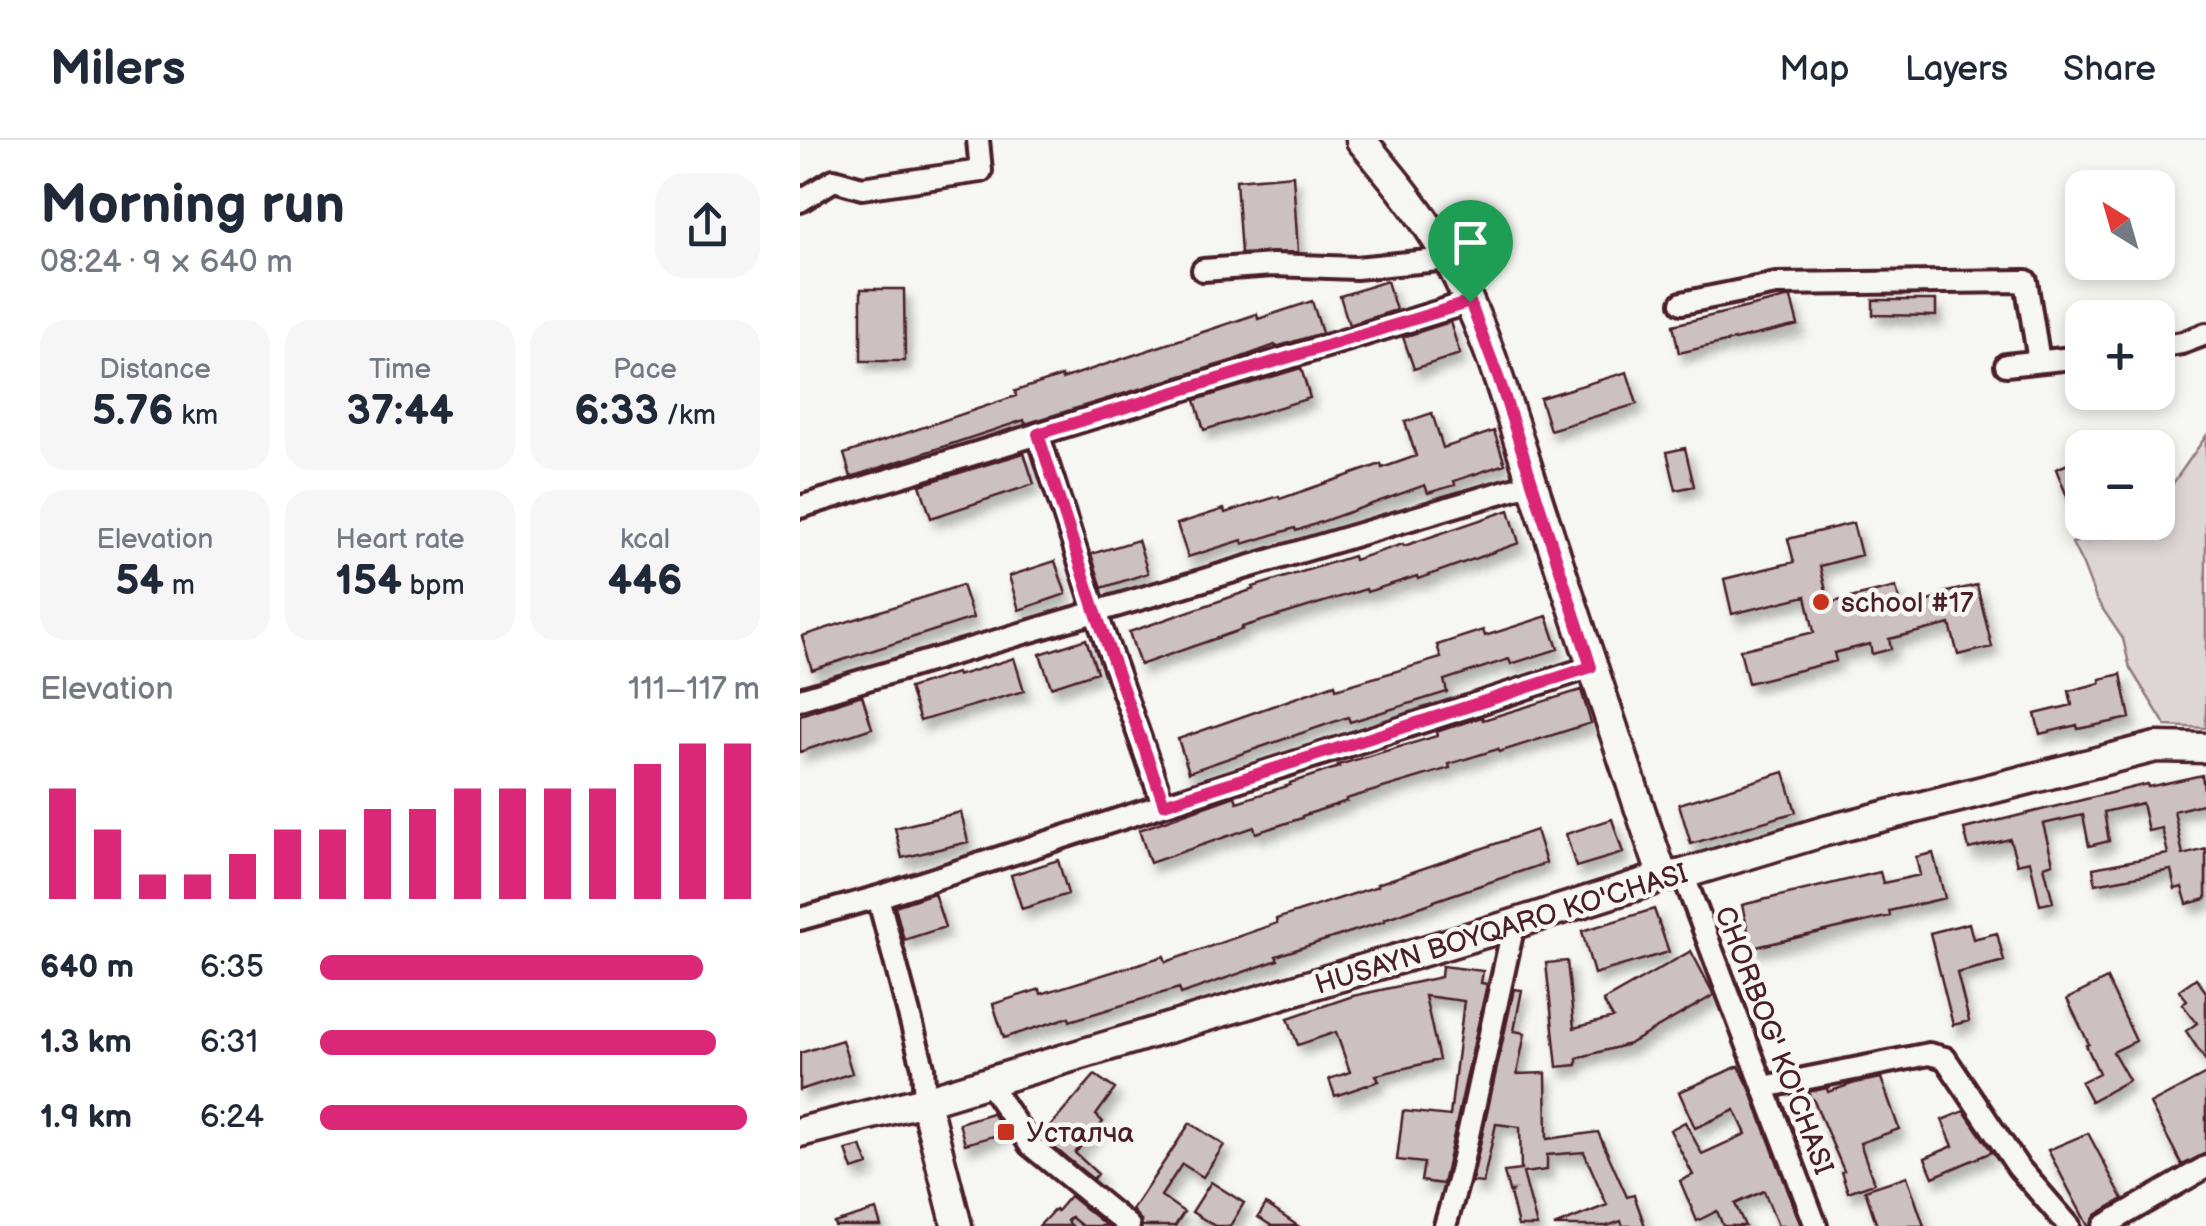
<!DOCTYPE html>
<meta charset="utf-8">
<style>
:root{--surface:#fff;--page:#f6f6f7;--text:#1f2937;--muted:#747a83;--line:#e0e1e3;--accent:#db2777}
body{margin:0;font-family:"Balsamiq Sans",sans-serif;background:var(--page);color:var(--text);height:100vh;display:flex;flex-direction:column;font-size:38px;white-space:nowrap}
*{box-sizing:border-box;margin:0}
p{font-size:32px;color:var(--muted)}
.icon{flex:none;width:55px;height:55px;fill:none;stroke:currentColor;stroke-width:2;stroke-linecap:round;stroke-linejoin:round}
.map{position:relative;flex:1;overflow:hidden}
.details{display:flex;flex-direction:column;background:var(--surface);width:800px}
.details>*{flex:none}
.needle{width:65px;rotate:323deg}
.fabs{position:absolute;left:1265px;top:30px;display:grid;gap:20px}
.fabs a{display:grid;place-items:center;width:110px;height:110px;border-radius:20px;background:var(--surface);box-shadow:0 5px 15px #0003;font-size:50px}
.pin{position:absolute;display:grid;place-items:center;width:85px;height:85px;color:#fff;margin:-102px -42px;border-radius:50% 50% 50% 0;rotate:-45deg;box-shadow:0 0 10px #0007}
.pin .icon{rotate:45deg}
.round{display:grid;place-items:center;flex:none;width:105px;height:105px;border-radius:30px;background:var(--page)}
.summary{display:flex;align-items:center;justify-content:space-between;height:170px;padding:0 40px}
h1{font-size:55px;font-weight:700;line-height:75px}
.metrics{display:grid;grid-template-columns:repeat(3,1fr);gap:15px;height:170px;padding:10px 40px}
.metrics div{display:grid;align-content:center;border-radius:25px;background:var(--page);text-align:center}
.metrics b{font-size:42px;font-weight:700}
.metrics small{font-size:28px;font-weight:400}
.metrics p{font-size:28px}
.chart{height:280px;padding:20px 40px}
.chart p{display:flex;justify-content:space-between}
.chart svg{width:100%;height:180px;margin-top:10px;stroke:var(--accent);stroke-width:6}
ul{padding:0 40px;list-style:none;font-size:32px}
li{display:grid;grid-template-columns:160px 120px 1fr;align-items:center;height:75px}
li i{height:25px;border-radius:12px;background:var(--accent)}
header{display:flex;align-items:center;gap:60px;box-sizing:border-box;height:140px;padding:0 50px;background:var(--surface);border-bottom:2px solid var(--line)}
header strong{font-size:48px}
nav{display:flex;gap:55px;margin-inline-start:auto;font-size:35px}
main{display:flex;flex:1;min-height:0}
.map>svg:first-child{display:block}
.green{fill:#ddd6d5;stroke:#947a80;stroke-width:2.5}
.building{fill:#ccc1c0;stroke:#4a1f2b;stroke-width:2.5;filter:url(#shadow)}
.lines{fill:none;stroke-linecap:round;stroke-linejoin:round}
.street-casing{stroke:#4a1f2b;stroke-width:28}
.secondary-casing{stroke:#4a1f2b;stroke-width:35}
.street{stroke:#f6f6f2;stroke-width:20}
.secondary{stroke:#f6f6f2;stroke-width:28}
.route-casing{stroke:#fff;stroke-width:20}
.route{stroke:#db2777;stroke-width:12}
.poi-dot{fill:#c8321e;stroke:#f6f6f2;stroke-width:4}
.labels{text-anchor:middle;stroke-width:9;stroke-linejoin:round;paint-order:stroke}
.poi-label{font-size:28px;fill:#4a1f2b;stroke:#f6f6f2;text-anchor:start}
.street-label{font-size:28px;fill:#4a1f2b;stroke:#f6f6f2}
</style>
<header>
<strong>Milers</strong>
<nav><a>Map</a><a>Layers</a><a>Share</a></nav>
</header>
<main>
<section class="details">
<div class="summary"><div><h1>Morning run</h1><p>08:24 · 9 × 640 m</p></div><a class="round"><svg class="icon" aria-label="share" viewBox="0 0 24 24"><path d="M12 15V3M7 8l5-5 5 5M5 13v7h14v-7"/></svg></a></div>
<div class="metrics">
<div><p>Distance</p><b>5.76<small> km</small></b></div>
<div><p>Time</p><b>37:44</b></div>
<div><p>Pace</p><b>6:33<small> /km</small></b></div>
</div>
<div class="metrics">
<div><p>Elevation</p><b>54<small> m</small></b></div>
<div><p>Heart rate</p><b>154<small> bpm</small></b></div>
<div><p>kcal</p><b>446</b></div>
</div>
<div class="chart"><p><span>Elevation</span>111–117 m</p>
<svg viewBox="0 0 160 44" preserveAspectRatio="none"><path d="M5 44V17M15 44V27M25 44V38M35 44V38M45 44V33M55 44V27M65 44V27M75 44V22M85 44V22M95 44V17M105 44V17M115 44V17M125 44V17M135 44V11M145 44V6M155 44V6"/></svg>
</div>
<ul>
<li><b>640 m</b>6:35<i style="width:87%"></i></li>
<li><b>1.3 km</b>6:31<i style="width:90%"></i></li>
<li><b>1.9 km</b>6:24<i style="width:97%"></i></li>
</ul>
</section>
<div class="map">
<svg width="1406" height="1086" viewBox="0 0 1406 1086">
<defs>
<filter id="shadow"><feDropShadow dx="5.5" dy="9" stdDeviation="5" flood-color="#0004"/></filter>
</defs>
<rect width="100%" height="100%" fill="#f6f6f2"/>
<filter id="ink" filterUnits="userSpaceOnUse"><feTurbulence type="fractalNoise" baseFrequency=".01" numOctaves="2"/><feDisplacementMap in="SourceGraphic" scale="20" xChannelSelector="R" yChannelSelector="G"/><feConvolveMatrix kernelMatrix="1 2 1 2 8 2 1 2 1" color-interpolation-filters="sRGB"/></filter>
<g filter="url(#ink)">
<path class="green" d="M1406 296V588L1366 586 1330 528 1323 499 1296 459 1283 425 1272 403 1283 400 1358 393 1369 349Z"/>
<path class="building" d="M493 35 498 112 441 114 436 40Z
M587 141 596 170 549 185 540 156Z
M61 149H104L105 221H61Z
M986 158H991L998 185 879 213 873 185Z
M1073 160H1136V176L1073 175Z
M512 161 522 193 476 207 475 205 434 220 225 284 224 280 51 337 44 314 216 256 215 251 262 236V239L457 174 458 179Z
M650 182 660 214 614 229 603 197Z
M501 228 510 258 404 290 395 260Z
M827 232 837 264 750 290 740 258Z
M632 273 643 308 694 291 705 324 654 341 655 345 628 353 625 345 496 391 495 388 443 404 442 400 388 417 377 384 424 369 425 373 479 356 480 359 581 324 582 328 616 316 605 282Z
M885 308 894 346 876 350 867 312Z
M224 313 234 344 131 378 120 345Z
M1282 318V394L1256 329Z
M709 370 719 403 618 439 617 436 567 452 566 449 442 487 443 489 340 525 329 492 454 449 453 447 553 416 554 420 603 404 604 406Z
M1053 383 1061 415 1020 426 1029 463 1096 447 1101 468 1144 457 1143 453 1177 445 1192 507 1158 515 1150 484 1089 499 1091 509 1072 514 1070 504 1034 513 1036 521 948 543 940 510 1014 492 1006 456 932 474 924 439 994 422 988 399Z
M338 400 348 433 302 448 291 414Z
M255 421 266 454 219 470 209 436Z
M162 445 173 478 12 530 2 496Z
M747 476 758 509 711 524 709 519 644 540 647 552 550 582 548 577 389 632 378 599 535 544 536 549 641 518 637 505 683 490 685 496Z
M286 499 297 532 251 547 240 514Z
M214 518 224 551 120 581 109 548 156 533 157 536Z
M1321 534 1330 578 1278 589 1277 585 1240 594 1235 574 1272 565 1269 551 1300 543V539Z
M781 550 791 583 699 612 698 609 649 624 650 628 546 659 547 661 502 676V678L456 693 454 687 350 723 339 690 435 656 437 662 490 645V643L539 627 538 625 637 596 636 592 682 577 683 580Z
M62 555 72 588 0 612V575Z
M984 632 996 672 891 704 879 664Z
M1402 635 1406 663 1374 671 1383 715 1406 709V759L1387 764 1382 747 1375 749 1371 730 1295 744 1293 728 1368 714 1362 688 1348 691 1342 663 1304 672 1309 701 1289 706 1283 675 1243 684 1253 723 1244 726 1253 762 1240 765 1230 721 1217 724 1210 699 1169 709 1164 689 1347 644 1348 647Z
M161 672 168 702 102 718 95 688Z
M812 679 823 713 776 727 766 694Z
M736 690 746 723 634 761V762L584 779 585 781 476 816 478 820 381 854 379 848 270 881 269 877 204 898 193 864 240 849 241 854 364 816 366 822 477 783 476 779 578 746 577 744Z
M1133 713 1145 758 1089 771 1090 776 952 808 942 765 1080 732 1083 743 1120 735 1116 717Z
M258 720 268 754 222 769 211 735Z
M134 753 145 787 104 800 95 766Z
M854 769 869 812 794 834 782 791Z
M1169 783 1173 799 1197 793 1204 821 1157 833 1169 881 1153 885 1130 793Z
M891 811 914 855 829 904 777 918V925L757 927 746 823 767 821 774 888 813 878 803 861Z
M642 826 683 831 681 843 687 844 643 1044 621 1041 624 1023 597 1020 603 971 650 976 664 861 625 856 639 920 576 935 579 941 535 956 529 939 550 932 536 892 498 905 488 878 553 856 641 837Z
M1396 838 1406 852V921L1386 891 1397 883 1382 864 1387 860 1379 850Z
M1307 839 1336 901 1313 912 1329 940 1291 961 1281 942 1299 933 1286 905 1289 904 1267 859Z
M714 849 722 850 714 891 725 893 717 934 746 933 747 999 798 992 827 1057 834 1055 845 1086H823L821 1081 807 1086H754L807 1065 784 1012 747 1015V1030L723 1033 737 1086H718L710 1053 713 1051H709L704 1032 721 1030 720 987 696 984 683 1043 672 1042Z
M42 900 52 933 0 950V913Z
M939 926 950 949 1001 1086H978L964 1051 935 1064 945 1086H923L917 1071 897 1081 880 1041 893 1035 870 990 885 982 902 1014 946 994 935 970 895 988 879 952Z
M1406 934V1013L1382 1025 1350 964Z
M295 935 315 949 296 975 303 982 275 1013 298 1034 293 1039 241 997Z
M1081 938 1099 989 1060 1003 1074 1043 1048 1052 1041 1032 1044 1031 1013 959H1011L1008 952 1027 948 1028 952 1055 943Z
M1164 971 1192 1012 1133 1037 1125 1018 1153 1006 1142 980Z
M192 973 205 993 165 1004 159 983Z
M390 983 424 1005 403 1037 382 1024 361 1056 384 1072 375 1086H342L341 1080 332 1070Z
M1288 993 1323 1059 1296 1075 1290 1086H1288L1248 1010Z
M61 1006 68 1025 53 1030 46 1010Z
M1107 1036 1124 1086H1077L1065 1050Z
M411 1042 444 1063 430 1086H415L392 1072Z
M270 1056 307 1086H282L271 1077 267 1081 272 1086H239L255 1069 257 1071Z
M466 1064 498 1086H472L458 1077Z
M76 1070 81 1086H35L34 1083Z"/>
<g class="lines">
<g class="street-casing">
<path id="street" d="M0 61 34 40 62 48 181 31 178 0
M403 130 473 125 556 128 649 119
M882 163 976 144 1226 141 1239 221
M1358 207 1382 203 1406 194
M1206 225 1282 217
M238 294 296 473 363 664
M0 367 670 162
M0 559 733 343
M883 734 1016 1086
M78 757 123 927 125 961
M0 779 78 757 791 527
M188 942 230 1005 329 1086
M964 947 1129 914 1145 918 1218 1027 1269 1086
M645 1086 658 1041 714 784
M1304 1086 1406 1027"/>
</g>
<g class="secondary-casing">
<path id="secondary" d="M561 0C593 38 623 74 647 117 686 188 708 268 733 345 776 476 818 606 863 737
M125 961 157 1086
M0 992 125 961 714 784 863 737 883 734 1025 691 1356 607 1406 608"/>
</g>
<use href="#street" class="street"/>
<use href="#secondary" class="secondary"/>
</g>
</g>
<g class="lines" filter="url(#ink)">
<g class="route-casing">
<path id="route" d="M670 162 701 245 791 527 364 664 296 473 238 294Z"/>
</g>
<use href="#route" class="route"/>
</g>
<g class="poi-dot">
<circle cx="1021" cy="462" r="10"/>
<rect x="196" y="982" width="20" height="20" rx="5"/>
</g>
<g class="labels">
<g class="poi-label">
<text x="1041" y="472">school #17</text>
<text x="226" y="1002">Усталча</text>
</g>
<g class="street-label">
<text transform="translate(701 788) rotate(-17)" y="10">HUSAYN BOYQARO KO'CHASI</text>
<text transform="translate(975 900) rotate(69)" y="10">СHORBOG' KO'CHASI</text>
</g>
</g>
</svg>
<div class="fabs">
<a><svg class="needle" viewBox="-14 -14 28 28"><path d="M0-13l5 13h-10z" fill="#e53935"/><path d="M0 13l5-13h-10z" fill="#747a83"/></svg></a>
<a>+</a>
<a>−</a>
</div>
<div class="pin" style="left:670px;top:162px;background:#1e9e55"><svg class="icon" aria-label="arrive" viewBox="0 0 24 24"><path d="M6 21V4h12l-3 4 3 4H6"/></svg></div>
</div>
</main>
